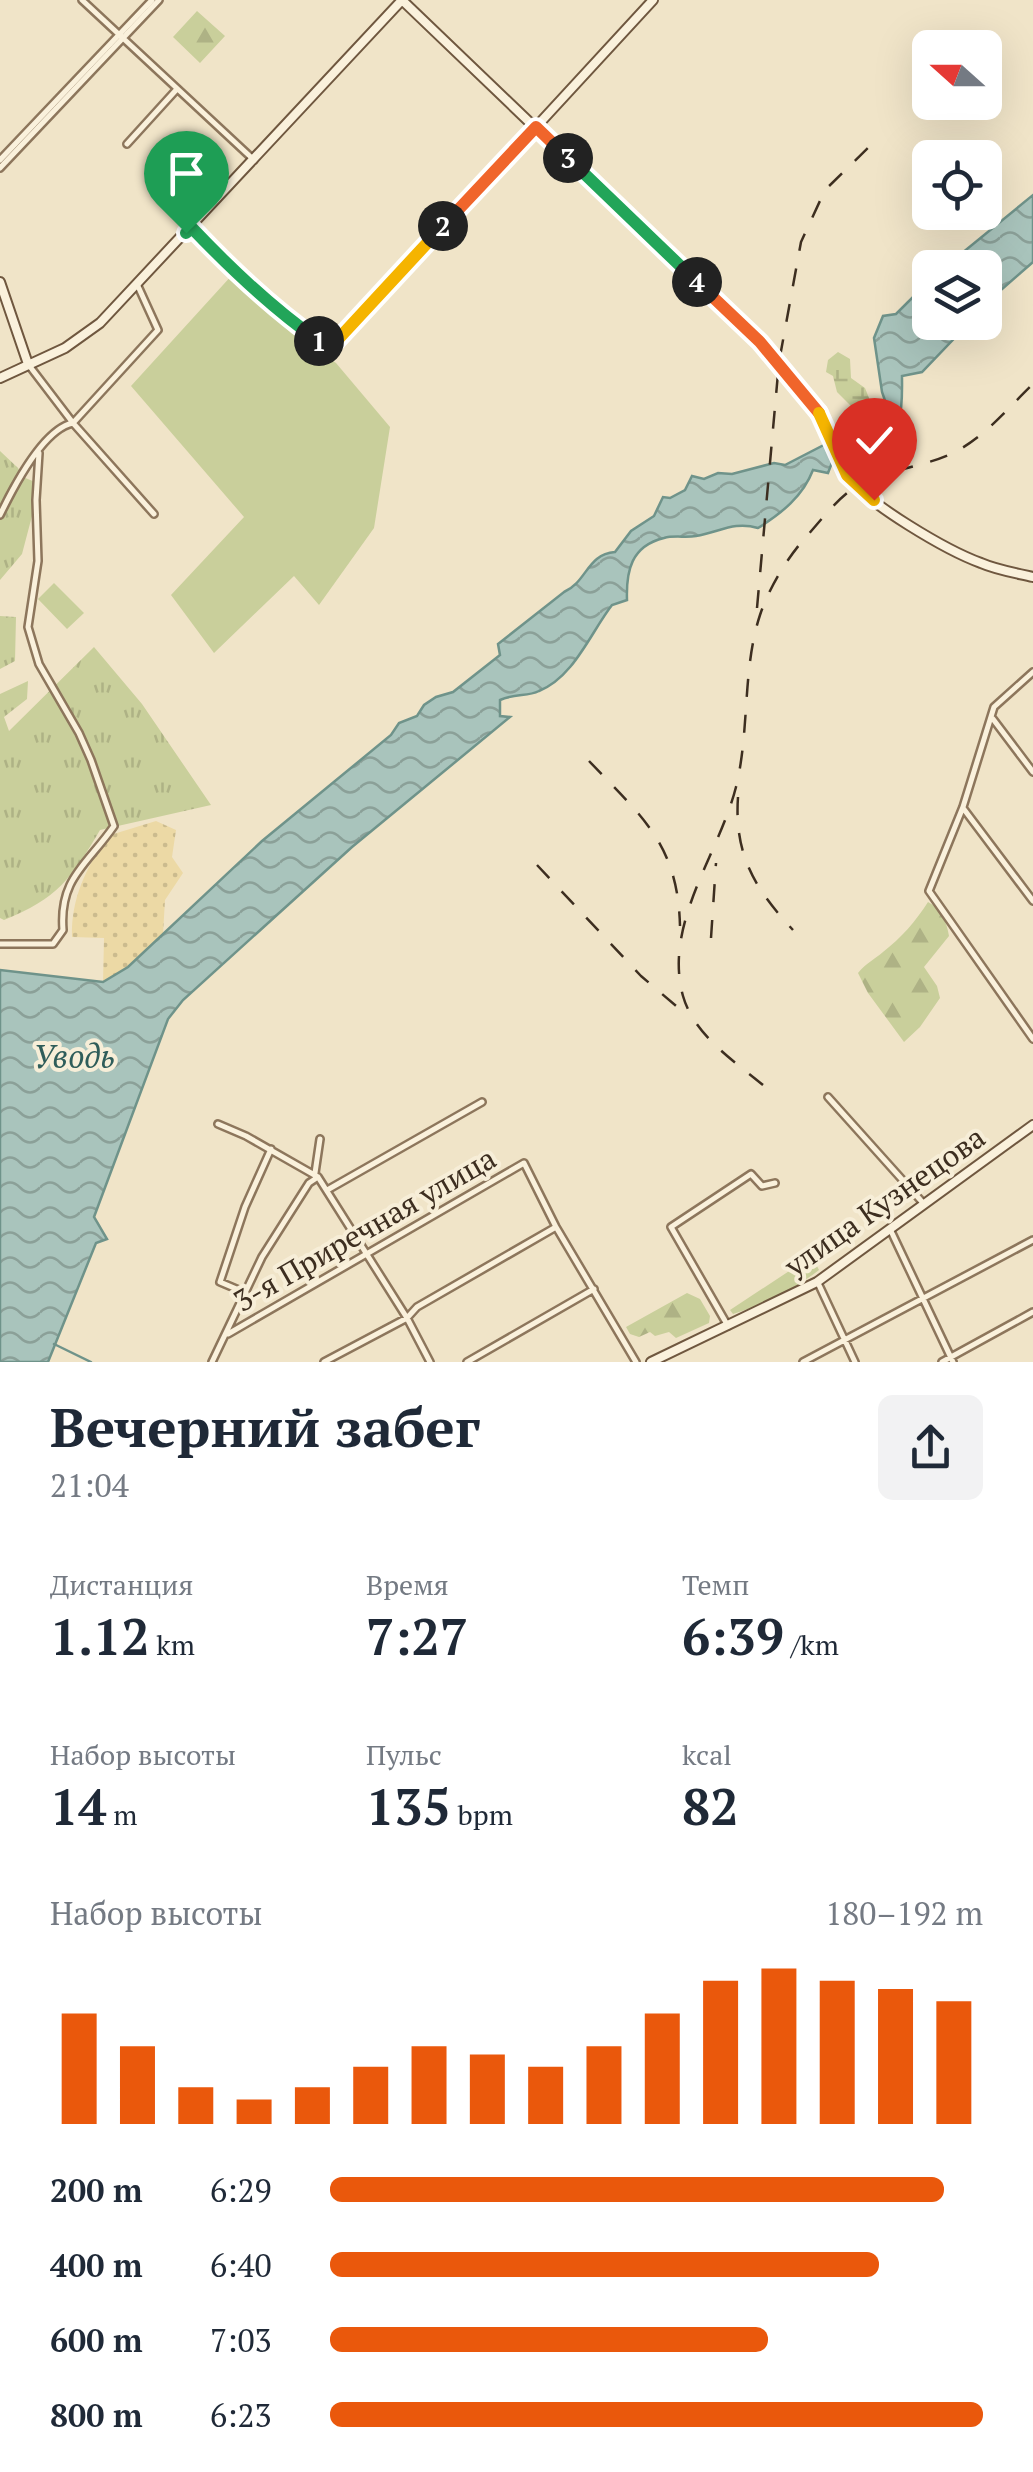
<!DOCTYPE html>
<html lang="ru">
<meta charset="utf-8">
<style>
:root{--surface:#fff;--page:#f2f2f3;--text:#1f2937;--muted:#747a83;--accent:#ea580c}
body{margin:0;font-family:"PT Serif",serif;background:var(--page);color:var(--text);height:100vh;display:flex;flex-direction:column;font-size:38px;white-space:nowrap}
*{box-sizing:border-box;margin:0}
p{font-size:32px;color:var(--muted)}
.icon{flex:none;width:55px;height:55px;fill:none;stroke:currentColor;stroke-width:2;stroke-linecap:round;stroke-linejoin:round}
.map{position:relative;height:1362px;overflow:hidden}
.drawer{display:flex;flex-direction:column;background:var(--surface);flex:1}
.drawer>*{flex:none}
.needle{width:65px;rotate:291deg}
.buttons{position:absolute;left:912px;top:30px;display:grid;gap:20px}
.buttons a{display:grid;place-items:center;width:90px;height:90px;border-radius:15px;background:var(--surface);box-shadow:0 10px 40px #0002;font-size:50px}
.pin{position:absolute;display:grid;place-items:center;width:85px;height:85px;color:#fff;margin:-102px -42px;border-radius:50% 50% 50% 0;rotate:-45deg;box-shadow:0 0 10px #0007}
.pin .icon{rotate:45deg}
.km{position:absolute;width:50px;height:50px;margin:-25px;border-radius:50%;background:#222;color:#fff;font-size:28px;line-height:50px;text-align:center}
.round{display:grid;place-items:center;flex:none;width:105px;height:105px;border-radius:15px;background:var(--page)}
.summary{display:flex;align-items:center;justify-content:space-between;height:170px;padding:0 50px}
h1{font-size:55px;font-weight:700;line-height:75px}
.stats{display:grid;grid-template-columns:repeat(3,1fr);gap:15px;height:170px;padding:10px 50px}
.stats div{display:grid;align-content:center}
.stats b{font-size:50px;font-weight:700}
.stats small{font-size:28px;font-weight:400}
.stats p{font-size:28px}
.chart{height:280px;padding:20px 50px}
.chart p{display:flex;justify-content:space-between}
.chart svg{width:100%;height:180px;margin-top:10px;stroke:var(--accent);stroke-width:6}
ul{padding:0 50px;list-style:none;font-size:32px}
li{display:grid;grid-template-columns:160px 120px 1fr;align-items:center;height:75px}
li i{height:25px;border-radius:12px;background:var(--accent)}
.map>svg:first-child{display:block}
.green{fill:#c9cf9b}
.forest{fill:url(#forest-firs)}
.wetland{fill:url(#wetland-marsh)}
.sand{fill:url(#sand-dots)}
.park{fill:url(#park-tufts)}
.water{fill:url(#water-waves);stroke:#6f938a;stroke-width:2.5}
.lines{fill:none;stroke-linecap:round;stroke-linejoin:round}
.stream{stroke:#6f938a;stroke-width:2.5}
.street-casing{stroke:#8d765c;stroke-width:10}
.secondary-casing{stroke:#6f573f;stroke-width:12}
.street{stroke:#faf1dc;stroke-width:5}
.secondary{stroke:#faf1dc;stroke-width:8}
.rail{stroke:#3d2e20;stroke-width:2.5;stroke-dasharray:18 18;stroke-linecap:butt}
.split-1-casing{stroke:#fff;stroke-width:20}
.split-2-casing{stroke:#fff;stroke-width:20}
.split-3-casing{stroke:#fff;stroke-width:20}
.split-4-casing{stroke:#fff;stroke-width:20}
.split-5-casing{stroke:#fff;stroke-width:20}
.split-6-casing{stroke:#fff;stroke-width:20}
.split-1{stroke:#22a559;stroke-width:12}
.split-2{stroke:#f5b400;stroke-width:12}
.split-3{stroke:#f0652b;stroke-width:12}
.split-4{stroke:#22a559;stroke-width:12}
.split-5{stroke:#f0652b;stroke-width:12}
.split-6{stroke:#f5b400;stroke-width:12}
.labels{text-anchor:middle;stroke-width:8;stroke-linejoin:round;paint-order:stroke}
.street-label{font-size:30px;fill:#3d2e20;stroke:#f7eed8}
.water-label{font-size:32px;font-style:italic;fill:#2f5d5a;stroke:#f7eed8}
</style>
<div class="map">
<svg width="1033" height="1362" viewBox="0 0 1033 1362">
<defs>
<pattern id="forest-firs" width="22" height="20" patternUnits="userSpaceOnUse" patternTransform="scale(2.5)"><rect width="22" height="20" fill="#c9cf9b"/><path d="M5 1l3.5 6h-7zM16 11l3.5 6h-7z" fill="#aeb285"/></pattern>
<pattern id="wetland-marsh" width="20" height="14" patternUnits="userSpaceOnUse" patternTransform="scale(2.5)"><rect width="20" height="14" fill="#c9cf9b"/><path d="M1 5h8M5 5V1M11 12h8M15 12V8" fill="none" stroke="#aeb285"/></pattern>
<pattern id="sand-dots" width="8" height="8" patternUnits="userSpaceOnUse" patternTransform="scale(2.5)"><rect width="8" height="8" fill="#ecd9a5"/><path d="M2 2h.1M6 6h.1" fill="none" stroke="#cbbb8e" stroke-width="1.8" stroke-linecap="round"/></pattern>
<pattern id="park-tufts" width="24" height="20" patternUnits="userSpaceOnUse" patternTransform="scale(2.5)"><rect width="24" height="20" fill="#c9cf9b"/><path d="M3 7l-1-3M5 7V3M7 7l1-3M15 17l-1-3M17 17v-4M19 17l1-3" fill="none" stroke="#aeb285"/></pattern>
<pattern id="water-waves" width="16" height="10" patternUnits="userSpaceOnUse" patternTransform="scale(2.5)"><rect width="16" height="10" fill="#a9c4bc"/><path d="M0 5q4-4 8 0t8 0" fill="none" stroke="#8ba098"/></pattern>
</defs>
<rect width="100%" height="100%" fill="#f0e4c8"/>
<path class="green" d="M233 274 291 333 336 363 390 427 374 528 319 605 294 576 214 653 171 595 244 517 131 386Z
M54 583 84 613 67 629 38 599Z
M812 1256 819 1270C795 1289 762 1305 733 1314L730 1310Z"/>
<path class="forest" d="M197 11 225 36 200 63 173 37Z
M928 902C941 908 947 923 949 936L924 967 937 986 940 998 920 1027 904 1042 868 993 858 973C867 962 874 960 883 952 901 938 916 921 928 902Z
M687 1293 700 1299 710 1316 709 1323 676 1338 669 1332 655 1336 650 1332 639 1337 630 1334 626 1327Z"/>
<path class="wetland" d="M838 352 850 359 851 378 865 388 873 408 861 416 837 392 833 376 826 372 828 360Z"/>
<path class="sand" d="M156 821 176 830 172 857 183 873 165 900 163 934 128 967 103 983 104 938 72 937C71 898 86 869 107 836Z"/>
<path class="park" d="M0 451 18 468 23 477 35 482 32 516 22 554 0 580Z
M0 616 16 617 15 661 0 669Z
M94 647 142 704 211 805 100 830C72 878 57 899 4 920L0 918V694L28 681 27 699 4 717 9 731Z"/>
<path class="water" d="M1033 195V262L985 304V268L945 267Z
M930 280V322L969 323 922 372 902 376C902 403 905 437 873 448 860 453 847 454 833 460L828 473 813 470C803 496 782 513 758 528 734 521 720 532 696 536 686 538 674 535 664 538 631 546 626 571 627 600L612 605C591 632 574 677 539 691 527 697 516 693 500 700V716L510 717 352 847 183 1000 168 1019 94 1217 107 1239 96 1243 48 1362H0V970L103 982 128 967 262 841 391 735 399 723 417 716 424 705 436 697 453 692 500 655 498 644 564 592C587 582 587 554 615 552L631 531 654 516 663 497 670 498 685 490 692 476 704 479 718 473 732 474 774 463 785 465 851 431 872 429 882 424 888 409 882 392 874 338 883 316 896 314Z"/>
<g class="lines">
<path class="stream" d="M54 1344 91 1362"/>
<g class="street-casing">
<path id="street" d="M82 0 254 160
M127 144 177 89
M0 160 152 0
M0 168 159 0
M191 228C236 272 277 313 330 347L536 127
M28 364 73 423 154 514
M0 515C13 488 43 429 73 423L158 330 137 284
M1033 672 994 707 963 807 929 891 1033 1039
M993 719 1033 772
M963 808 1033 901
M0 944H53L63 930C59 878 87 865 114 826L91 760 79 733 39 664 28 627 38 561 36 500 39 453
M828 1097 924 1204
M218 1124 246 1136 318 1177 407 1318 430 1362
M315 1173 320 1139
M329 1189 482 1102
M890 1229 953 1362
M818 1283 855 1362
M246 1293 220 1282 245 1207 271 1149
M728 1326 671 1227 751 1174 762 1186 775 1183
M228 1334 524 1163 556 1227 636 1362
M212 1362 262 1257 309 1183 318 1177
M324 1362 407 1318 417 1307 556 1227
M467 1362 594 1289
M803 1362 1033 1240
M942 1362 1033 1312"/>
</g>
<g class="secondary-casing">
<path id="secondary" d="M402 0 764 347C788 373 815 399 830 432 836 445 838 462 847 475 865 503 948 551 981 563 997 570 1016 573 1033 577
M536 127 653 0
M0 282 28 364
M0 378 65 348 100 323 402 0
M651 1362 817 1282 1033 1125"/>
</g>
<use href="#street" class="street"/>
<use href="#secondary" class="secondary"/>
<path class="rail" d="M757 608 779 362 801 242 825 190 870 146
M589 761C642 817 678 844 680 926
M738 797C734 855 755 889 793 930
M537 865 641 976 689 1017
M711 938 716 863
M763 1085C734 1061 694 1035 683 996 663 924 719 854 736 787 750 730 742 670 760 615 769 588 787 558 806 537 822 519 839 496 860 484 889 469 924 467 953 453 985 437 1007 409 1033 384"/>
</g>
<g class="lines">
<g class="split-1-casing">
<path id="split-1" d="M186 233 192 228C231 269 272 308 319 341"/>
</g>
<g class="split-2-casing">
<path id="split-2" d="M319 341 330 348 443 226"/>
</g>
<g class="split-3-casing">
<path id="split-3" d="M443 226 536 127 568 158"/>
</g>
<g class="split-4-casing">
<path id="split-4" d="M568 158 697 282"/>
</g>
<g class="split-5-casing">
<path id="split-5" d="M697 282 760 342 819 413"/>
</g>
<g class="split-6-casing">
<path id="split-6" d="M819 413 847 475 874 500"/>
</g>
<use href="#split-1" class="split-1"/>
<use href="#split-2" class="split-2"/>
<use href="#split-3" class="split-3"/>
<use href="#split-4" class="split-4"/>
<use href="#split-5" class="split-5"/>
<use href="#split-6" class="split-6"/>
</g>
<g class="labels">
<g class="street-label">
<text transform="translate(885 1202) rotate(-35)" y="10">улица Кузнецова</text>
<text transform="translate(365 1230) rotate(-30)" y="10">3-я Приречная улица</text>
</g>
<g class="water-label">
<text x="74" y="1068">Уводь</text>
</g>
</g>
</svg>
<div class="buttons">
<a><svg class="needle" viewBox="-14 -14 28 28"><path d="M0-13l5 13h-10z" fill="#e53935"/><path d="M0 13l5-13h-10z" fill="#747a83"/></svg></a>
<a><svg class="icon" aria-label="locate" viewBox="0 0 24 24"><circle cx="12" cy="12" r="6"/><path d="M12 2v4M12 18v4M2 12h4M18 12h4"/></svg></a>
<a><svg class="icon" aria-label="layers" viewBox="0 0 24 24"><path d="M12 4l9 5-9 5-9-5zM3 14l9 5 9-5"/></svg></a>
</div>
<div class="pin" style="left:186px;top:233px;background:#1e9e55"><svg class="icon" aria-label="arrive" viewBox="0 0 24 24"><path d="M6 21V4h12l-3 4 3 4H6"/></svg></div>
<div class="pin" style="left:874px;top:500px;background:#d93025"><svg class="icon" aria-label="check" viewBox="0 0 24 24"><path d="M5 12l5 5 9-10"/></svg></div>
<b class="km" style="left:319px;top:341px">1</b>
<b class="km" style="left:443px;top:226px">2</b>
<b class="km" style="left:568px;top:158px">3</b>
<b class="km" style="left:697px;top:282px">4</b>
</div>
<section class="drawer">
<div class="summary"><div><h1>Вечерний забег</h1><p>21:04</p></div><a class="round"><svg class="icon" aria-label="share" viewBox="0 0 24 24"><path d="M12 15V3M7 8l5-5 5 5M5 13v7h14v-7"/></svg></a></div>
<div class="stats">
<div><p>Дистанция</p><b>1.12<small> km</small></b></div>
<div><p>Время</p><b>7:27</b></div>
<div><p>Темп</p><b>6:39<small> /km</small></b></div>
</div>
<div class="stats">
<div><p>Набор высоты</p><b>14<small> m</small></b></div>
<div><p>Пульс</p><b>135<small> bpm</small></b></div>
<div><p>kcal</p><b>82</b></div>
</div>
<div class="chart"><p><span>Набор высоты</span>180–192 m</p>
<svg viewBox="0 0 160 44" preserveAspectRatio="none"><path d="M5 44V17M15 44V25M25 44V35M35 44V38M45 44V35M55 44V30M65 44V25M75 44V27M85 44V30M95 44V25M105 44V17M115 44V9M125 44V6M135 44V9M145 44V11M155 44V14"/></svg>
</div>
<ul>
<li><b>200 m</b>6:29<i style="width:94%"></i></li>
<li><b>400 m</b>6:40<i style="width:84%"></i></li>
<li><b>600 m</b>7:03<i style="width:67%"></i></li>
<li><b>800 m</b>6:23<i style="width:100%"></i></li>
</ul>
</section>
